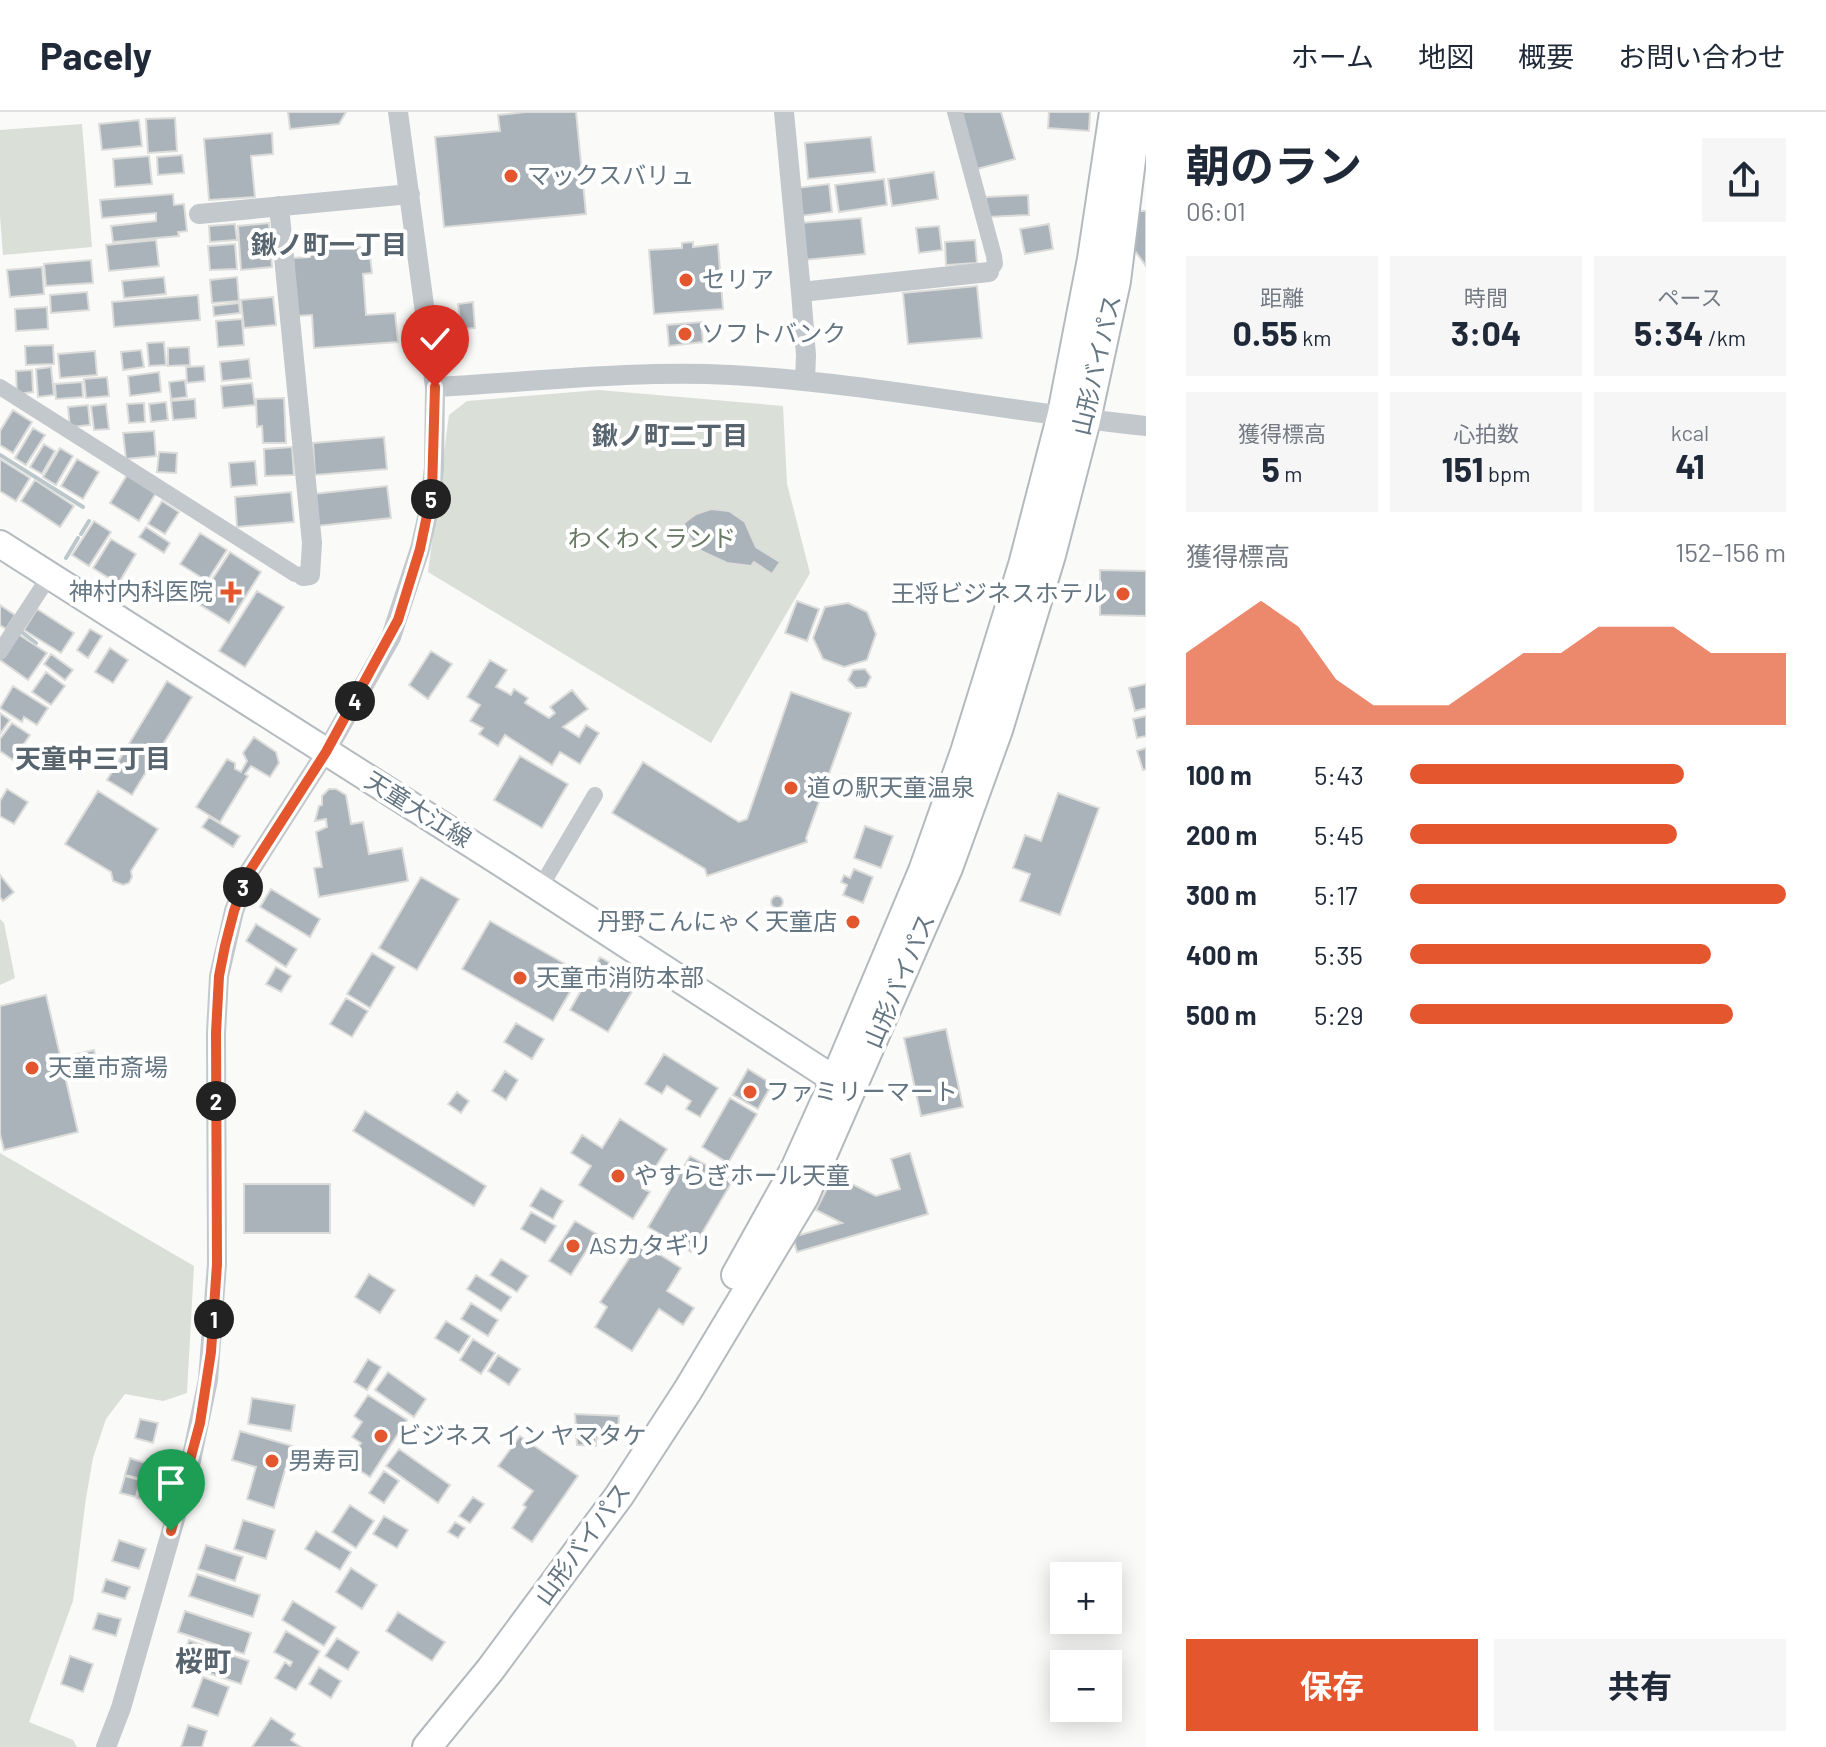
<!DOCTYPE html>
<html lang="ja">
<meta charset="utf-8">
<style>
:root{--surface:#fff;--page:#f6f6f7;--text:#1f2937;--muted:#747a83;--line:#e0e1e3;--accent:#e4572e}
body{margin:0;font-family:Barlow,"Noto Sans JP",sans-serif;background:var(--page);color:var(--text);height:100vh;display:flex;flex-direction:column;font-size:30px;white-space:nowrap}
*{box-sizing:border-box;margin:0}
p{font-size:26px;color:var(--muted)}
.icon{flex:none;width:44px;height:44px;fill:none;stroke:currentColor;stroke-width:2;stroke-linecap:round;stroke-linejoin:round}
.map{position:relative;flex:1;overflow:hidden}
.details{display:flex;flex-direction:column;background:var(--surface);width:680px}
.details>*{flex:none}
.fabs{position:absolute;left:1050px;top:1450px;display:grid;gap:16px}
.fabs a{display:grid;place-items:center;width:72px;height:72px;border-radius:0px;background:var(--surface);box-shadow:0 4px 20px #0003;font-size:40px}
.pin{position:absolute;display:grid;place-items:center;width:68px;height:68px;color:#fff;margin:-82px -34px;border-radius:50% 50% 50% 0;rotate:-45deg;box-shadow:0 0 8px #0007}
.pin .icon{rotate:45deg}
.km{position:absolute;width:40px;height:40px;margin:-20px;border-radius:50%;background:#222;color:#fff;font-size:22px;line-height:40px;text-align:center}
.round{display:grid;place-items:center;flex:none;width:84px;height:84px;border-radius:0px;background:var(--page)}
.summary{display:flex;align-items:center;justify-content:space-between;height:136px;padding:0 40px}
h1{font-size:44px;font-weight:700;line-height:60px}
.metrics{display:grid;grid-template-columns:repeat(3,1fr);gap:12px;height:136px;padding:8px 40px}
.metrics div{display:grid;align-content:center;border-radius:0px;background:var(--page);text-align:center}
.metrics b{font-size:34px;font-weight:700}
.metrics small{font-size:22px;font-weight:400}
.metrics p{font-size:22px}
.chart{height:224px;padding:16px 40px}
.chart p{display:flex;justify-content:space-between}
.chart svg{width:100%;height:144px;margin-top:8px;fill:var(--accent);opacity:.7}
.action{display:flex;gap:16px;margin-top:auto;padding:16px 40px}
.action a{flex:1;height:92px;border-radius:0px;background:var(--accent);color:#fff;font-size:32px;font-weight:700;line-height:92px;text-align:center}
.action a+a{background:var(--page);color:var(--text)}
ul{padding:0 40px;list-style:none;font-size:26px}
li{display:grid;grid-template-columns:128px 96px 1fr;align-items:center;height:60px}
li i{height:20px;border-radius:10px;background:var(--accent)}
header{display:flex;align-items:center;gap:48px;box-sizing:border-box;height:112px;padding:0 40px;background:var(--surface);border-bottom:2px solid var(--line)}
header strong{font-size:38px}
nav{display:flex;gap:44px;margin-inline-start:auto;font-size:28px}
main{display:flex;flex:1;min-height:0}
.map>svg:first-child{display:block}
.green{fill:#dadfd7}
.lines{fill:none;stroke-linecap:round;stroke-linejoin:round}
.stream{stroke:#bbc7cb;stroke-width:4}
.building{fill:#aab3b9;stroke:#dcdcda;stroke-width:2}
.primary-casing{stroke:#b5babe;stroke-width:30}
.trunk-casing{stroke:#b4b9bd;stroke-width:32}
.minor{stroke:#c3c8cc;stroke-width:16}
.tertiary{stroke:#c3c8cc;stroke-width:20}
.primary{stroke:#fff;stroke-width:26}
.trunk{stroke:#fff;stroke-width:28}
.route-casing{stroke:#fff;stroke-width:16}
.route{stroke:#e4572e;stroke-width:10}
.poi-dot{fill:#e4572e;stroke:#fff;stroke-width:3}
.labels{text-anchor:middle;stroke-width:8;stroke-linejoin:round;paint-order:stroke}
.poi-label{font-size:24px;fill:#657683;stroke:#fff;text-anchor:start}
.street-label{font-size:24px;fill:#657683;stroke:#fff}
.park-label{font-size:24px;fill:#687a64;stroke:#fff}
.neighbourhood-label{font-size:26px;font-weight:bold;fill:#57646e;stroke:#fff}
.quarter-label{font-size:28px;font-weight:bold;fill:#57646e;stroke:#fff}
</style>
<header>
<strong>Pacely</strong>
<nav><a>ホーム</a><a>地図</a><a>概要</a><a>お問い合わせ</a></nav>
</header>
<main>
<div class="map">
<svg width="1146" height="1635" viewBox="0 0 1146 1635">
<rect width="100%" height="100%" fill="#fafaf8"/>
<path class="green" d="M82 12 92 135 3 143 0 104V18Z
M599 278 783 294 787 372 810 461 711 631 428 460 449 303 467 289Z
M0 807 4 811 15 866 0 873Z
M0 1041 194 1154 187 1281 163 1289 125 1282 106 1307 93 1346 86 1386 73 1489 29 1610 73 1628 77 1635H0Z"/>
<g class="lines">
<path class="stream" d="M0 343 83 395
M81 422 89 409
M66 446 78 426
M19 518 36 531"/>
</g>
<path class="building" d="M288 0H346L339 12 290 17Z
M526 0H576L586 102 444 115 435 25 500 19 498 3Z
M961 0H1001L1015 47 977 57Z
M1049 0H1090L1089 19 1048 16Z
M175 6 177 39 148 41 146 7Z
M139 8 142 34 102 38 99 12Z
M272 21 273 42 251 44 255 85 209 88 204 27Z
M871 25 875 60 808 67 805 31Z
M182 43 184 61 158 63 157 45Z
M149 44 152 72 115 75 113 47Z
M934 60 938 87 892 94 888 67Z
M884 67 887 93 839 100 835 73Z
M829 72 832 100 800 104 796 76Z
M173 82 174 93 184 92 187 119 178 120 179 124 113 130 111 114 156 109V101L102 106 100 88Z
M1028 83 1029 103 987 105 986 85Z
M1138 99H1146V154L1132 135Z
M861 106 865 142 804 148 800 111Z
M269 111 272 155 241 158 238 114Z
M235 112 237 128 210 130 209 114Z
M1049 112 1053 137 1025 142 1020 117Z
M939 114 942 138 919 141 916 116Z
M156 128 159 154 109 159 106 133Z
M975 128 977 151 946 153 945 130Z
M693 130V135L718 132 723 197 654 202 649 138 682 136V131Z
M235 132 237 157 210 158 208 134Z
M360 135 361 143H370L372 161 363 162 366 203 395 201 398 230 314 236 312 203 297 204 293 146 310 145V138Z
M91 148 93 171 46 174 44 152Z
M42 155 44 182 10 185 7 158Z
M164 165 166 182 124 186 122 169Z
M237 165 239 189 212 191 210 168Z
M977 174 982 226 908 232 903 181Z
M87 180 89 198 51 201 50 183Z
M198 183 200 208 114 215 112 190Z
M273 185 276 213 244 216 241 188Z
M473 190 475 216 461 217 458 192Z
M239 191 240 201 214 204 213 194Z
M47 195 48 217 16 219 15 197Z
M242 207 244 233 218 235 216 209Z
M701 210 703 230 669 234 667 213Z
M164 230 166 253 149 254 147 231Z
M53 233 54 252 26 253 25 234Z
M189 235 190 253 168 254V236Z
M141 238 144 255 123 258 121 240Z
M95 239 97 263 60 266 58 242Z
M249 247 251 266 222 269 220 250Z
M204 254 205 269 187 271 186 255Z
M51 255 54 283 38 285 36 257Z
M32 258 33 280 17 282 16 259Z
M159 260 161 280 130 284 128 264Z
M107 265 109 284 86 286 84 267Z
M185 268 187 285 171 287 169 270Z
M82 270 83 285 56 287 55 272Z
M252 271 255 293 223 296 221 274Z
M284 286 286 331H263L262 314 257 315 256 287Z
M195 287 196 306 173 308 171 289Z
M166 290 168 308 151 310 149 292Z
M144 291 145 310 129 311 127 292Z
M106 292 109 317 94 318 91 294Z
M88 293 90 313 70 315 68 295Z
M13 298 32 310 13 341 0 333V319Z
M33 316 45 323 26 353 15 346Z
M154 319 156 344 126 347 123 321Z
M384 325 387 357 315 363 313 331Z
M44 332 55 339 42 362 30 355Z
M292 335 294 363 265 364 264 337Z
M60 336 73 344 56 373 43 365Z
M159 340 177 341 176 361 157 360Z
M0 347 30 366 16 389 0 379Z
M77 347 99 360 83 387 61 374Z
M255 349 257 373 231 375 229 351Z
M127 363 156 381 139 409 110 391Z
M35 368 74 394 60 415 21 389Z
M387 374 391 406 317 414 313 382Z
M291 380 294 410 237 415 235 385Z
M162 389 179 400 165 422 148 412Z
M711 397 729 399 745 410 756 435 780 450 772 462 754 450 751 454 727 451 701 439 686 420 684 411 696 402Z
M94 409 111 420 89 454 72 443Z
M146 415 170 431 164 441 139 425Z
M200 421 227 438 207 469 180 452Z
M111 427 136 442 118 472 93 456Z
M230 440 261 460 229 511 197 491Z
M1100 458 1146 459V504L1100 503Z
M257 479 284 495 245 555 219 539Z
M797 489 819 497 807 529 785 521Z
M848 491 867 500 876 522 867 548 844 555 823 547 813 526 825 495Z
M0 493 15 503 6 517 0 513Z
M37 497 74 521 61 541 24 518Z
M90 517 102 524 88 546 77 538Z
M18 522 47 541 28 568 0 548Z
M110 536 128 548 113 571 95 560Z
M431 539 452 552 428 587 409 573Z
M51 542 73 558 65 568 44 552Z
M490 548 507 558 496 575 511 583 514 577 528 586 525 591 549 606 555 601 550 595 572 578 588 597 563 615 579 625 586 613 599 621 580 652 560 640 552 653 505 623 498 634 479 622 483 616 470 609 480 593 467 585Z
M865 557 871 565 866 575 856 576 848 568 853 558Z
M46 560 65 574 51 593 32 580Z
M167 569 192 585 132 683 107 668Z
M1146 572V596L1135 599 1129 576Z
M13 574 48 596 37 613 24 605 22 610 0 596Z
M791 580 851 601 806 726 807 730 707 764 705 757 612 701 643 650 739 710 747 707Z
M0 601 10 608 0 622Z
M1146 604V624L1137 626 1133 607Z
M12 611 30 623 13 648 0 639V627Z
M254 625 276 640 279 651 270 665 251 654 245 662 248 664 220 710 196 695 227 647 235 651V657L241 660 247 649 243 641Z
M1146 636V657L1143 658 1137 639Z
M520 644 568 672 542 716 494 688Z
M7 677 28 690 14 712 0 704V689Z
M329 677H336L346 683 351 712 363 710 369 742 402 736 408 769 319 785 314 756 322 755 316 720 327 715 326 707 315 709 319 694 322 693V684Z
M98 679 158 717 131 759 132 765 129 771 123 773 113 769 111 760 65 732Z
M1058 681 1099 696 1060 803 1020 789 1030 762 1013 756 1025 723 1041 729Z
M209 705 240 724 233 735 202 715Z
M865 714 893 724 881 756 854 746Z
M854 757 873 765 863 791 843 783 847 773 841 770 844 763 850 766Z
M0 763 14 780 3 789 0 785Z
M421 765 459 787 417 858 379 836Z
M271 777 320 807 310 825 260 795Z
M771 790a6 6 0 1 1 12 0a6 6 0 1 1-12 0Z
M490 809 581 861 553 909 462 857Z
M256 812 297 837 286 855 246 829Z
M372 841 395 855 370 896 347 882Z
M600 845 639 868 608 920 570 898Z
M276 855 291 864 281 880 266 872Z
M46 883 78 1020 4 1038 0 1022V894Z
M346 886 368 899 352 925 330 912Z
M516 911 544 927 532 947 504 930Z
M946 917 963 995 921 1004 904 926Z
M94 938 99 959 66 966 61 946Z
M664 942 718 976 700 1005 686 997 691 989 667 974 662 982 645 972Z
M748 957 772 972 758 997 733 983Z
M505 959 518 968 506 988 492 979Z
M457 980 469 989 461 1001 448 992Z
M730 986 757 1002 728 1051 702 1035Z
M365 999 486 1074 474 1094 353 1019Z
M620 1007 667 1037 642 1076 650 1080 633 1107 579 1073 591 1054 571 1041 582 1023 602 1036Z
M910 1041 928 1102 797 1140 793 1125 842 1111 816 1098 834 1063 876 1084 900 1077 891 1047Z
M690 1044 733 1068 691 1140 648 1115Z
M244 1072H330V1121H244Z
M541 1076 563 1089 553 1107 530 1094Z
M531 1100 556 1114 545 1131 521 1117Z
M575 1109 597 1122 571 1163 549 1149Z
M640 1130 681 1156 667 1179 694 1196 683 1213 659 1197 632 1239 595 1215 607 1195 600 1190Z
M501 1147 528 1164 517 1180 490 1163Z
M369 1162 395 1178 380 1201 355 1185Z
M476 1163 511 1185 501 1199 467 1177Z
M471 1191 498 1208 488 1224 461 1207Z
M446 1209 470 1224 459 1241 435 1226Z
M473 1227 495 1241 481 1262 460 1248Z
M498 1243 520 1257 509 1273 488 1259Z
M368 1247 381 1255 367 1278 354 1270Z
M388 1260 426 1287 414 1305 375 1278Z
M368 1283 407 1308 370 1365 348 1351 361 1331 352 1325 362 1310 354 1304Z
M252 1286 295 1293 291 1319 248 1312Z
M575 1302 619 1304 618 1318H614L611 1327 596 1326V1334L577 1333Z
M140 1307 158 1311 153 1331 135 1326Z
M240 1319 292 1334 274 1396 247 1387 256 1355 232 1348Z
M520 1324 578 1364 532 1430 512 1416 526 1395 523 1393 533 1379 498 1354Z
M399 1337 450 1373 438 1391 386 1354Z
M130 1346 145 1351 141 1367 125 1363Z
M147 1351 162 1355 158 1372 142 1368Z
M384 1359 399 1369 384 1391 369 1381Z
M125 1364 140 1368 136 1385 120 1381Z
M141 1369 157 1374 153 1390 137 1386Z
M473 1385 484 1392 470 1411 459 1404Z
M350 1393 374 1409 356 1436 332 1420Z
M384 1404 408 1418 397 1436 373 1422Z
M243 1408 275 1418 266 1447 234 1437Z
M455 1410 465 1416 458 1426 448 1420Z
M316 1419 351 1440 340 1458 305 1437Z
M119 1428 146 1437 139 1457 112 1449Z
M206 1433 243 1445 235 1469 198 1457Z
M351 1456 377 1473 362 1497 336 1480Z
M197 1462 260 1483 253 1505 189 1484Z
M106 1467 130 1475 125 1487 102 1480Z
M293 1489 336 1515 324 1534 282 1508Z
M185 1499 251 1521 244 1542 178 1520Z
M398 1500 445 1530 432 1549 386 1519Z
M98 1501 121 1507 116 1524 93 1517Z
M286 1519 320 1539 296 1578 275 1566 285 1550 290 1554 292 1550 274 1540Z
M337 1526 359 1540 348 1558 325 1544Z
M189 1528 208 1535 199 1563 179 1556Z
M213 1537 249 1549 241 1572 205 1560Z
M70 1544 93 1552 83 1580 61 1572Z
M319 1555 341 1569 331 1586 309 1572Z
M203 1565 229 1575 218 1604 192 1595Z
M271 1606 295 1622 291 1628 301 1635H252Z
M188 1613 207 1619 202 1635H181Z"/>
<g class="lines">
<g class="primary-casing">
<path id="primary" d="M0 432 503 752 835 968"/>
</g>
<g class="trunk-casing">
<path id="trunk" d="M736 1163 795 1057 835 968 923 759 965 640 1023 453 1062 302 1092 147 1114 0
M427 1635 490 1558 619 1384 688 1278 804 1085 948 756 998 618 1051 443 1086 308 1116 169 1137 0"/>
</g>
<path class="minor" d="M955 0 994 144 995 152 989 160
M0 275 295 462 303 464
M0 540 50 463
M540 776 595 683"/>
<path class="tertiary" d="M784 0 801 180 806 243 805 269
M279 94 312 431 310 463 303 464
M199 102 410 82
M801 180 989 160
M435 275C533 270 633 258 731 263 870 271 1008 300 1146 314
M106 1635 121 1596 189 1358 208 1268 217 1152 216 921 219 864 234 799 247 763 326 640 391 525 420 437 429 397 434 356 435 275 398 0"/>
<use href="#primary" class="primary"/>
<use href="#trunk" class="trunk"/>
</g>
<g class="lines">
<g class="route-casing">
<path id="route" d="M171 1419 200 1311 211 1240 217 1152 216 921 219 864 225 834 234 799 247 763 326 640 398 508 420 437 432 379 435 275"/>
</g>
<use href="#route" class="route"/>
</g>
<g class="poi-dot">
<circle cx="511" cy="64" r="8"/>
<circle cx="686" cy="168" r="8"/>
<circle cx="685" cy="222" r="8"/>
<path d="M227 468h8v8h8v8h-8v8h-8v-8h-8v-8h8z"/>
<circle cx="1123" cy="482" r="8"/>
<circle cx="791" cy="676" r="8"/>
<circle cx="853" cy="810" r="8"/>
<circle cx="520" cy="866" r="8"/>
<circle cx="32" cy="956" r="8"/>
<circle cx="750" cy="980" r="8"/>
<circle cx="618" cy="1064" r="8"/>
<circle cx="573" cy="1134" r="8"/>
<circle cx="381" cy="1324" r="8"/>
<circle cx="272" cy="1349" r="8"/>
</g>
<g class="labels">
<g class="poi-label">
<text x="527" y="72">マックスバリュ</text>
<text x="702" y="176">セリア</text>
<text x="701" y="230">ソフトバンク</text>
<text x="213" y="488" text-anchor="end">神村内科医院</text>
<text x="1107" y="490" text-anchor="end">王将ビジネスホテル</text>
<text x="807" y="684">道の駅天童温泉</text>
<text x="837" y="818" text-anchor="end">丹野こんにゃく天童店</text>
<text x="536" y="874">天童市消防本部</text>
<text x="48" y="964">天童市斎場</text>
<text x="766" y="988">ファミリーマート</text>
<text x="634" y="1072">やすらぎホール天童</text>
<text x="589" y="1142">ASカタギリ</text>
<text x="397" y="1332">ビジネス イン ヤマタケ</text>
<text x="288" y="1357">男寿司</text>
</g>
<g class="street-label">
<text transform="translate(1097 253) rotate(-77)" y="8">山形バイパス</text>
<text transform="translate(418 698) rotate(32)" y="8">天童大江線</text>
<text transform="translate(900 869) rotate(-67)" y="8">山形バイパス</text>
<text transform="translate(583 1432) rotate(-54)" y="8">山形バイパス</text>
</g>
<g class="park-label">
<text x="652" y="435">わくわくランド</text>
</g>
<g class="neighbourhood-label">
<text x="329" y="142">鍬ノ町一丁目</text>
<text x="670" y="333">鍬ノ町二丁目</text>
<text x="93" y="656">天童中三丁目</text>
</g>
<g class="quarter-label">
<text x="203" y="1559">桜町</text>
</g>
</g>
</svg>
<div class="fabs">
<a>+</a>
<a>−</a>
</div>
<div class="pin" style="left:171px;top:1419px;background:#1e9e55"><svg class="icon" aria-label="arrive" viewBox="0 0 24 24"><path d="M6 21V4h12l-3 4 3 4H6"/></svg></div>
<div class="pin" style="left:435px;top:275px;background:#d93025"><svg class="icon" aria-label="check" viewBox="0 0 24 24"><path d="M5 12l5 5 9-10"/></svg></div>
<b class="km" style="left:214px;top:1207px">1</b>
<b class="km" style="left:216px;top:989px">2</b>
<b class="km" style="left:243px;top:775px">3</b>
<b class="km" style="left:355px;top:589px">4</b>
<b class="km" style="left:431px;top:387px">5</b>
</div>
<section class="details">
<div class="summary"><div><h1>朝のラン</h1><p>06:01</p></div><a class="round"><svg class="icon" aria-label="share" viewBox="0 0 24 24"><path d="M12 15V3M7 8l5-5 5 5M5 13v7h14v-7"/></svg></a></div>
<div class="metrics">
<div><p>距離</p><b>0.55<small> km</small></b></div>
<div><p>時間</p><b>3:04</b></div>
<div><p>ペース</p><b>5:34<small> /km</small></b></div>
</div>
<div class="metrics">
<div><p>獲得標高</p><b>5<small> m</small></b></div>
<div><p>心拍数</p><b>151<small> bpm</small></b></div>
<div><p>kcal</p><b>41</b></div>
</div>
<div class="chart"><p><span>獲得標高</span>152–156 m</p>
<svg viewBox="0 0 160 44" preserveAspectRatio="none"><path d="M0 44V22L10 14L20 6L30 14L40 30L50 38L60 38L70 38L80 30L90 22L100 22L110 14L120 14L130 14L140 22L150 22L160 22V44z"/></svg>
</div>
<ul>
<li><b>100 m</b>5:43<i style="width:73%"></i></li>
<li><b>200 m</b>5:45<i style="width:71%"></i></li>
<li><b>300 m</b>5:17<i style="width:100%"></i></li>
<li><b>400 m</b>5:35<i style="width:80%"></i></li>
<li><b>500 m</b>5:29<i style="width:86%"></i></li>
</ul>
<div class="action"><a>保存</a><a>共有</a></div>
</section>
</main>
